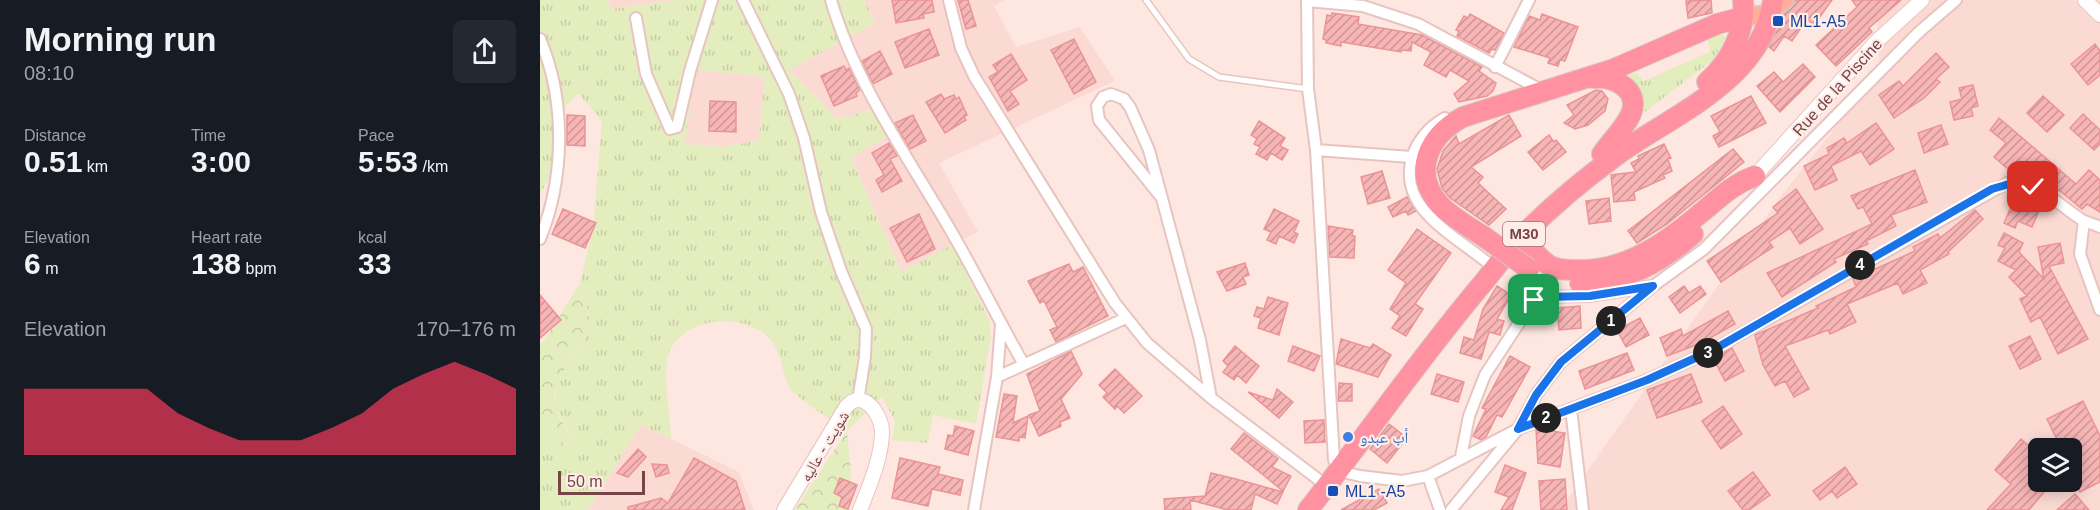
<!DOCTYPE html>
<meta charset="utf-8">
<style>
:root{--surface:#171b24;--page:#242831;--text:#f1f3f6;--muted:#9ea1a6;--accent:#f5395b}
body{margin:0;font-family:Arial,"Noto Naskh Arabic",sans-serif;background:var(--page);color:var(--text);height:100vh;display:flex;flex-direction:column;font-size:22px;white-space:nowrap}
*{box-sizing:border-box;margin:0}
p{font-size:20px;color:var(--muted)}
.icon{flex:none;width:33px;height:33px;fill:none;stroke:currentColor;stroke-width:2;stroke-linecap:round;stroke-linejoin:round}
.map{position:relative;flex:1;overflow:hidden}
.panel{display:flex;flex-direction:column;background:var(--surface);width:540px}
.panel>*{flex:none}
.buttons{position:absolute;left:1488px;top:438px;display:grid;gap:12px}
.buttons a{display:grid;place-items:center;width:54px;height:54px;border-radius:9px;background:var(--surface);box-shadow:0 3px 15px #0003;font-size:30px}
.scale{position:absolute;left:18px;bottom:15px;width:87px;box-sizing:border-box;padding-left:6px;border:3px solid #784547;border-top:0;font-size:16px;line-height:21px;white-space:nowrap;color:#784547;-webkit-text-stroke:4px #ffede9;paint-order:stroke}
.pin{position:absolute;display:grid;place-items:center;width:51px;height:51px;color:#fff;margin:-26px;border-radius:12px;box-shadow:0 3px 9px #0006}
.km{position:absolute;width:30px;height:30px;margin:-15px;border-radius:50%;background:#222;color:#fff;font-size:16px;line-height:30px;text-align:center}
.round{display:grid;place-items:center;flex:none;width:63px;height:63px;border-radius:9px;background:var(--page)}
.head{display:flex;align-items:center;justify-content:space-between;height:102px;padding:0 24px}
h1{font-size:33px;font-weight:700;line-height:45px}
.stats{display:grid;grid-template-columns:repeat(3,1fr);gap:9px;height:102px;padding:6px 24px}
.stats div{display:grid;align-content:center}
.stats b{font-size:30px;font-weight:700}
.stats small{font-size:16px;font-weight:400}
.stats p{font-size:16px}
.chart{height:168px;padding:12px 24px}
.chart p{display:flex;justify-content:space-between}
.chart svg{width:100%;height:108px;margin-top:6px;fill:var(--accent);opacity:.7}
main{display:flex;flex:1;min-height:0}
.map>svg:first-child{display:block}
.residential{fill:#fcdad4;fill-rule:evenodd}
.grass{fill:url(#grass-tufts);fill-rule:evenodd}
.forest{fill:url(#forest-crowns)}
.building{fill:url(#building-hatch);stroke:#eb9496;stroke-width:1.5}
.lines{fill:none;stroke-linecap:round;stroke-linejoin:round}
.service-casing{stroke:#e8c4c0;stroke-width:8}
.minor-casing{stroke:#e8c4c0;stroke-width:14}
.tertiary-casing{stroke:#e8c4c0;stroke-width:16}
.primary-casing{stroke:#d6c7c8;stroke-width:20}
.motorway-casing{stroke:#d6c7c8;stroke-width:22}
.service{stroke:#fff;stroke-width:5}
.minor{stroke:#fff;stroke-width:10}
.tertiary{stroke:#fff;stroke-width:14}
.primary{stroke:#ffae97;stroke-width:16}
.motorway{stroke:#ff91a1;stroke-width:20}
.motorway-bridge-casing{stroke:#d6c7c8;stroke-width:22;stroke-linecap:butt}
.motorway-bridge{stroke:#ff91a1;stroke-width:20}
.route-casing{stroke:#fff;stroke-width:12}
.route{stroke:#1a73e8;stroke-width:8}
.transit-dot{fill:#1a4fb4;stroke:#ffede9;stroke-width:2}
.shop-dot{fill:#3f7fe0;stroke:#ffede9;stroke-width:2}
.labels{text-anchor:middle;stroke-width:4.5;stroke-linejoin:round;paint-order:stroke}
.shield{fill:#ffede9;stroke:#a07778;stroke-width:1.5}
.shield-label{font-size:15px;font-weight:bold;fill:#784547}
.transit-label{font-size:16px;fill:#164399;stroke:#ffede9;text-anchor:start}
.street-label{font-size:16px;fill:#784547;stroke:#ffede9}
.shop-label{font-size:16px;fill:#366cbe;stroke:#ffede9;text-anchor:start}
</style>
<main>
<section class="panel">
<div class="head"><div><h1>Morning run</h1><p>08:10</p></div><a class="round"><svg class="icon" aria-label="share" viewBox="0 0 24 24"><path d="M12 15V3M7 8l5-5 5 5M5 13v7h14v-7"/></svg></a></div>
<div class="stats">
<div><p>Distance</p><b>0.51<small> km</small></b></div>
<div><p>Time</p><b>3:00</b></div>
<div><p>Pace</p><b>5:53<small> /km</small></b></div>
</div>
<div class="stats">
<div><p>Elevation</p><b>6<small> m</small></b></div>
<div><p>Heart rate</p><b>138<small> bpm</small></b></div>
<div><p>kcal</p><b>33</b></div>
</div>
<div class="chart"><p><span>Elevation</span>170–176 m</p>
<svg viewBox="0 0 160 44" preserveAspectRatio="none"><path d="M0 44V17L10 17L20 17L30 17L40 17L50 27L60 33L70 38L80 38L90 38L100 33L110 27L120 17L130 11L140 6L150 11L160 17V44z"/></svg>
</div>
</section>
<div class="map">
<svg width="1560" height="510" viewBox="0 0 1560 510">
<defs>
<pattern id="grass-tufts" width="24" height="20" patternUnits="userSpaceOnUse" patternTransform="scale(1.5)"><rect width="24" height="20" fill="#e4edbe"/><path d="M3 7l-1-3M5 7V3M7 7l1-3M15 17l-1-3M17 17v-4M19 17l1-3" fill="none" stroke="#c7cda5"/></pattern>
<pattern id="forest-crowns" width="20" height="18" patternUnits="userSpaceOnUse" patternTransform="scale(1.5)"><rect width="20" height="18" fill="#e4edbe"/><path d="M2 6a3 3 0 1 1 6 0M12 15a3 3 0 1 1 6 0" fill="none" stroke="#c7cda5"/></pattern>
<pattern id="building-hatch" width="6" height="6" patternUnits="userSpaceOnUse" patternTransform="scale(1.5)"><rect width="6" height="6" fill="#f7b5b6"/><path d="M-1 1l2-2M0 6l6-6M5 7l2-2" fill="none" stroke="#cd9596"/></pattern>
</defs>
<rect width="100%" height="100%" fill="#fee7e0"/>
<path class="residential" d="M68 0H137L70 9Z
M324 0H464L454 6 476 47 540 27 575 81 399 163 438 232 361 272 311 157 334 109 297 119 249 70 335 23Z
M1336 0H1560V510H1020L1238 200 1340 71ZM1498 448H1532V482H1498Z
M155 69 225 77 219 140 182 147 144 144Z
M101 424 199 472 214 510H48Z"/>
<path class="grass" d="M0 0H68L71 9 137 0H324L335 23 249 70 297 119 335 109 347 136 311 158 361 272 412 245 449 319 451 336 436 424 393 415 388 443 352 440 355 421 342 397 307 431C296 423 254 396 249 387 240 368 243 349 225 334 196 311 134 319 127 361 124 381 130 417 131 439L101 425 48 510H0V432L16 438 32 451 34 445 14 402 21 375 49 334 51 323 40 283 53 228 62 121 38 93 25 107 24 148 0 195ZM155 69 225 77 219 140 182 147 145 144Z
M1181 32 1186 37 1173 60 1105 112 1101 91 1089 75 1096 73 1104 81 1171 51 1167 39Z"/>
<path class="forest" d="M40 283 52 329 24 370 14 396 18 413 34 445 32 452 16 438 0 432V344L6 338Z
M307 431 311 471 309 510H255Z"/>
<path class="building" d="M352 0H392L394 12 383 14 384 18 356 23Z
M418 0H428L436 26 426 29Z
M1171 0 1172 13 1148 18 1146 1Z
M1256 0H1292L1274 25 1267 19 1252 41 1244 36 1234 51 1229 47 1241 17Z
M1312 0H1361L1329 28 1332 32 1296 66 1276 45 1317 7Z
M792 13 819 17 818 24 882 35 942 67 939 71 956 83 953 91 947 96 919 102 914 94 929 81 910 70 906 77 884 65 891 52 872 42 871 51 862 50 861 52 801 42V46L786 43V40L783 39 787 15 791 16Z
M930 14 964 33 955 50 952 49 949 53 917 36 919 31 916 30 924 16 928 18Z
M1002 14 1038 27 1025 61 1020 60 1018 66 1008 63 1010 58 974 47 989 16 1000 20Z
M389 29 399 55 365 68 355 42Z
M534 39 556 82 534 94 511 50Z
M1555 44 1560 51V75L1548 85 1531 64Z
M340 51 352 74 333 84 322 61Z
M1396 53 1409 67 1396 79 1400 82 1384 98 1354 118 1339 95 1359 81 1363 86Z
M471 54 487 80 470 91 479 104 468 111 449 77 458 72 453 65Z
M1263 64 1275 77 1240 112 1217 86 1234 72 1243 82Z
M304 66 306 70 309 68 320 90 316 93 317 96 294 106 281 76Z
M1433 85 1438 106 1431 108 1433 116 1414 120 1410 102 1422 99 1419 88Z
M1056 90 1062 91 1068 99 1065 111 1048 125 1035 129 1024 123 1034 115 1027 105Z
M401 94 404 99 414 95 416 99 419 97 427 115 424 117 426 120 405 133 386 102Z
M1211 96 1226 123 1179 147 1173 136 1180 132 1171 116Z
M1503 96 1524 115 1507 132 1487 113Z
M170 101 196 102V132L169 131Z
M1543 114 1560 130V144L1554 150 1530 128Z
M27 115 45 116V146L27 145Z
M373 115 386 141 370 149 355 123Z
M969 115 981 136 931 167 943 177 938 183 966 209 949 225 910 198 902 188 897 169 903 151 916 136 919 144Z
M1459 118 1536 184 1549 170 1560 180V212L1547 204 1542 209 1519 190 1517 192 1514 190 1478 160 1469 170 1454 157 1466 143 1450 130Z
M719 121 745 138 740 146 748 150 742 160 731 153 727 160 716 154 720 147 714 144 717 139 711 135Z
M1336 123 1354 149 1330 165 1321 151 1291 166 1297 180 1275 190 1264 166 1289 154 1287 148 1304 138 1307 143Z
M1401 125 1408 144 1384 153 1378 133Z
M1009 135 1014 142 1016 140 1026 152 1003 170 988 152Z
M349 143 357 156 350 159 362 181 342 192 336 180 344 175 332 153Z
M1124 144 1131 158 1128 159 1132 171 1123 175 1125 178 1094 192 1095 200 1074 202 1071 175 1096 172 1091 163 1099 159 1098 156Z
M1193 149 1204 162 1127 224 1097 243 1088 231Z
M1375 170 1387 202 1351 215 1356 226 1326 241 1328 244 1294 259 1296 262 1242 297 1227 273 1332 224 1323 207 1318 209 1311 196Z
M842 171 850 198 828 204 821 177Z
M1256 189 1283 229 1260 244 1250 228 1229 242 1233 247 1181 282 1167 261 1238 213 1233 207Z
M1476 195 1501 206 1492 227 1478 221 1475 228 1464 223Z
M867 197 876 211 868 215 866 211 853 217 848 207Z
M1069 198 1071 221 1049 224 1046 201Z
M23 209 56 223 45 248 12 234Z
M734 209 759 221 754 232 758 234 754 243 739 236 736 244 727 240 731 232 724 229Z
M1435 210 1443 219 1408 252 1409 254 1380 270 1387 283 1363 294 1358 283 1307 304 1316 322 1290 334 1288 330 1245 346 1269 389 1254 397 1245 381 1235 386 1223 365 1215 335 1278 308 1276 306 1316 287 1313 279 1375 251 1373 247 1398 234 1400 238Z
M379 214 395 249 367 262 350 228Z
M788 226 813 230 812 236H815L814 258 790 257Z
M877 229 911 253 875 304 883 309 866 336 852 328 860 316 850 309 866 283 848 270Z
M1464 233 1483 243 1479 252 1504 279 1498 247 1520 243 1524 263 1509 266 1548 339 1518 354 1500 317 1491 322 1480 299 1487 296 1469 277 1476 270 1458 261 1465 248 1458 245Z
M705 263 709 275 703 277 706 284 687 291 677 272Z
M529 264 533 272 543 267 568 316 516 342 510 330 517 327 504 301 500 303 488 281Z
M957 286 971 295 957 319 964 321 960 335 949 332 941 359 920 353 924 337 934 340 943 309Z
M1144 286 1149 293 1160 286 1166 294 1140 313 1129 297Z
M0 295 21 320 0 338Z
M728 297 748 303 739 335 718 328 721 318 714 316 717 307 724 309Z
M1040 306 1041 328 1019 330 1017 308Z
M1188 311 1195 324 1161 343 1127 356 1120 338 1141 329 1143 336Z
M1100 318 1109 335 1086 347 1077 330Z
M1490 336 1501 359 1480 369 1469 346Z
M801 339 830 348 833 344 851 355 838 377 796 364Z
M695 346 719 366 706 383 697 375 694 380 683 372 688 366 683 361Z
M753 346 780 356 774 371 748 361Z
M1192 348 1204 371 1185 381 1173 358Z
M531 351 542 374 521 399 530 418 520 422 521 426 499 436 489 415 500 411 487 374Z
M1087 353 1094 370 1045 389 1039 371Z
M970 356 990 367 962 417 957 415 946 437 941 440 933 436 946 409 942 408Z
M575 369 602 396 584 413 577 406 575 409 563 397 567 393 559 385Z
M897 374 924 382 918 402 891 394Z
M1151 374 1162 402 1117 418 1107 390Z
M799 383 812 384V401H798Z
M737 389 753 402 739 418 708 392 733 400Z
M464 394 477 396 473 423 488 416 485 438 479 437V441L456 437Z
M1543 401 1560 436V482L1540 492 1532 474V448H1521L1507 419Z
M1183 406 1202 434 1181 449 1162 421Z
M784 420 785 442 765 443 764 421Z
M849 424 867 438 847 463 830 449Z
M415 426 434 431 428 455 405 449 408 435 413 436Z
M1000 429 1025 433 1020 467 998 463 996 430Z
M704 433 738 459 732 467 751 476 743 491 691 449Z
M1481 439 1498 454V467L1494 472 1498 476V482H1505L1510 485 1489 510H1447L1471 484 1455 470Z
M98 449 106 457 88 477 77 473Z
M154 458 196 481 205 510H88V507L121 498 128 503Z
M360 458 400 467 398 474 423 480 420 495 392 489 388 506 352 498Z
M112 464 127 465 129 473 116 477Z
M965 465 986 473 972 510H961L969 497 955 492Z
M1305 467 1317 484 1297 498 1292 491 1280 500 1273 491Z
M1213 472 1230 495 1209 510H1203L1188 491Z
M671 473 696 479 743 492 737 504 715 494 711 510H688L650 500 651 510H625L624 499 665 496Z
M300 478 317 485 308 509 299 506 302 497 294 493Z
M1025 479 1027 510H1001L999 481Z
M839 489 847 503 834 510H801Z
M1535 494 1549 510H1517Z"/>
<g class="lines">
<g class="service-casing">
<path id="service" d="M606 0 649 59 679 77 768 89"/>
</g>
<g class="minor-casing">
<path id="minor" d="M203 0 249 94 264 138 281 212 301 271 326 329 325 357 318 401
M291 0C315 83 368 157 411 231 436 274 458 319 483 363
M409 0 421 48 434 76 575 303 607 343 671 398 779 480
M767 0 768 89 776 150 794 460
M767 1 823 6 878 24 1003 91
M96 18 106 74 130 129 137 127 150 71 172 0
M0 39C26 100 25 177 0 239
M955 67 989 0
M905 118C872 136 857 177 883 209 900 230 927 246 948 263
M776 150 871 157
M622 198 559 120 557 106 563 97 571 94 584 99 590 107 609 150 660 340 671 398
M1544 221 1540 254 1560 310
M457 377 461 324
M1031 409 1043 510
M921 457 929 416 945 375 994 300 1003 297 1050 296 1111 286
M799 471 820 476 862 481 888 476 978 429 1107 380 1173 350 1467 183C1497 180 1519 205 1542 220 1548 223 1554 224 1560 227
M888 476 900 510
M434 510 457 377 586 318
M911 510 978 429 996 395 1021 362 1113 286 1164 249 1379 32 1416 0"/>
</g>
<g class="tertiary-casing">
<path id="tertiary" d="M1545 0 1560 15
M1215 176 1337 41 1382 0
M244 510 306 407C323 387 342 415 342 432 342 457 329 487 320 510"/>
</g>
<g class="primary-casing">
<path id="primary" d="M1203 17 1227 14 1245 0"/>
</g>
<g class="motorway-casing">
<path id="motorway" d="M1053 78C1073 76 1101 89 1091 114 1084 129 1071 141 1062 154
M1167 82C1190 62 1206 31 1203 0
M943 236C929 227 913 218 901 206 870 173 889 135 923 117L1074 69 1177 24 1203 17
M982 236C989 244 997 257 1006 263 1014 270 1027 270 1037 270 1085 272 1127 242 1162 212 1179 198 1193 184 1215 176
M1040 283C1086 282 1120 263 1153 234
M768 510C827 435 881 356 943 283 956 267 969 249 984 234 1013 205 1044 179 1077 155 1135 113 1223 80 1233 0"/>
</g>
<use href="#service" class="service"/>
<use href="#minor" class="minor"/>
<use href="#tertiary" class="tertiary"/>
<use href="#primary" class="primary"/>
<use href="#motorway" class="motorway"/>
<g class="motorway-bridge-casing">
<path id="motorway-bridge" d="M943 236 989 269"/>
</g>
<use href="#motorway-bridge" class="motorway-bridge"/>
</g>
<g class="lines">
<g class="route-casing">
<path id="route" d="M994 300 1003 297 1050 296 1113 286 1021 362 996 395 978 429 1107 380 1173 350 1452 189 1476 182 1493 187"/>
</g>
<use href="#route" class="route"/>
</g>
<g class="transit-dot">
<rect x="1232" y="15" width="12" height="12" rx="3"/>
<rect x="787" y="485" width="12" height="12" rx="3"/>
</g>
<circle class="shop-dot" cx="808" cy="437" r="6"/>
<g class="labels">
<rect class="shield" x="963" y="222" width="42" height="24" rx="4.5"/>
<g class="shield-label">
<text x="984" y="239">M30</text>
</g>
<g class="transit-label">
<text x="1250" y="27">ML1-A5</text>
<text x="805" y="497">ML1 -A5</text>
</g>
<g class="street-label">
<text transform="translate(1297 87) rotate(-48)" y="6">Rue de la Piscine</text>
<text transform="translate(284 446) rotate(-59)" y="6">شويت - عاليه</text>
</g>
<g class="shop-label">
<text x="820" y="443">أب عبدو</text>
</g>
</g>
</svg>
<div class="buttons">
<a><svg class="icon" aria-label="layers" viewBox="0 0 24 24"><path d="M12 4l9 5-9 5-9-5zM3 14l9 5 9-5"/></svg></a>
</div>
<div class="scale">50 m</div>
<div class="pin" style="left:994px;top:300px;background:#1e9e55"><svg class="icon" aria-label="arrive" viewBox="0 0 24 24"><path d="M6 21V4h12l-3 4 3 4H6"/></svg></div>
<div class="pin" style="left:1493px;top:187px;background:#d93025"><svg class="icon" aria-label="check" viewBox="0 0 24 24"><path d="M5 12l5 5 9-10"/></svg></div>
<b class="km" style="left:1071px;top:321px">1</b>
<b class="km" style="left:1006px;top:418px">2</b>
<b class="km" style="left:1168px;top:353px">3</b>
<b class="km" style="left:1320px;top:265px">4</b>
</div>
</main>
